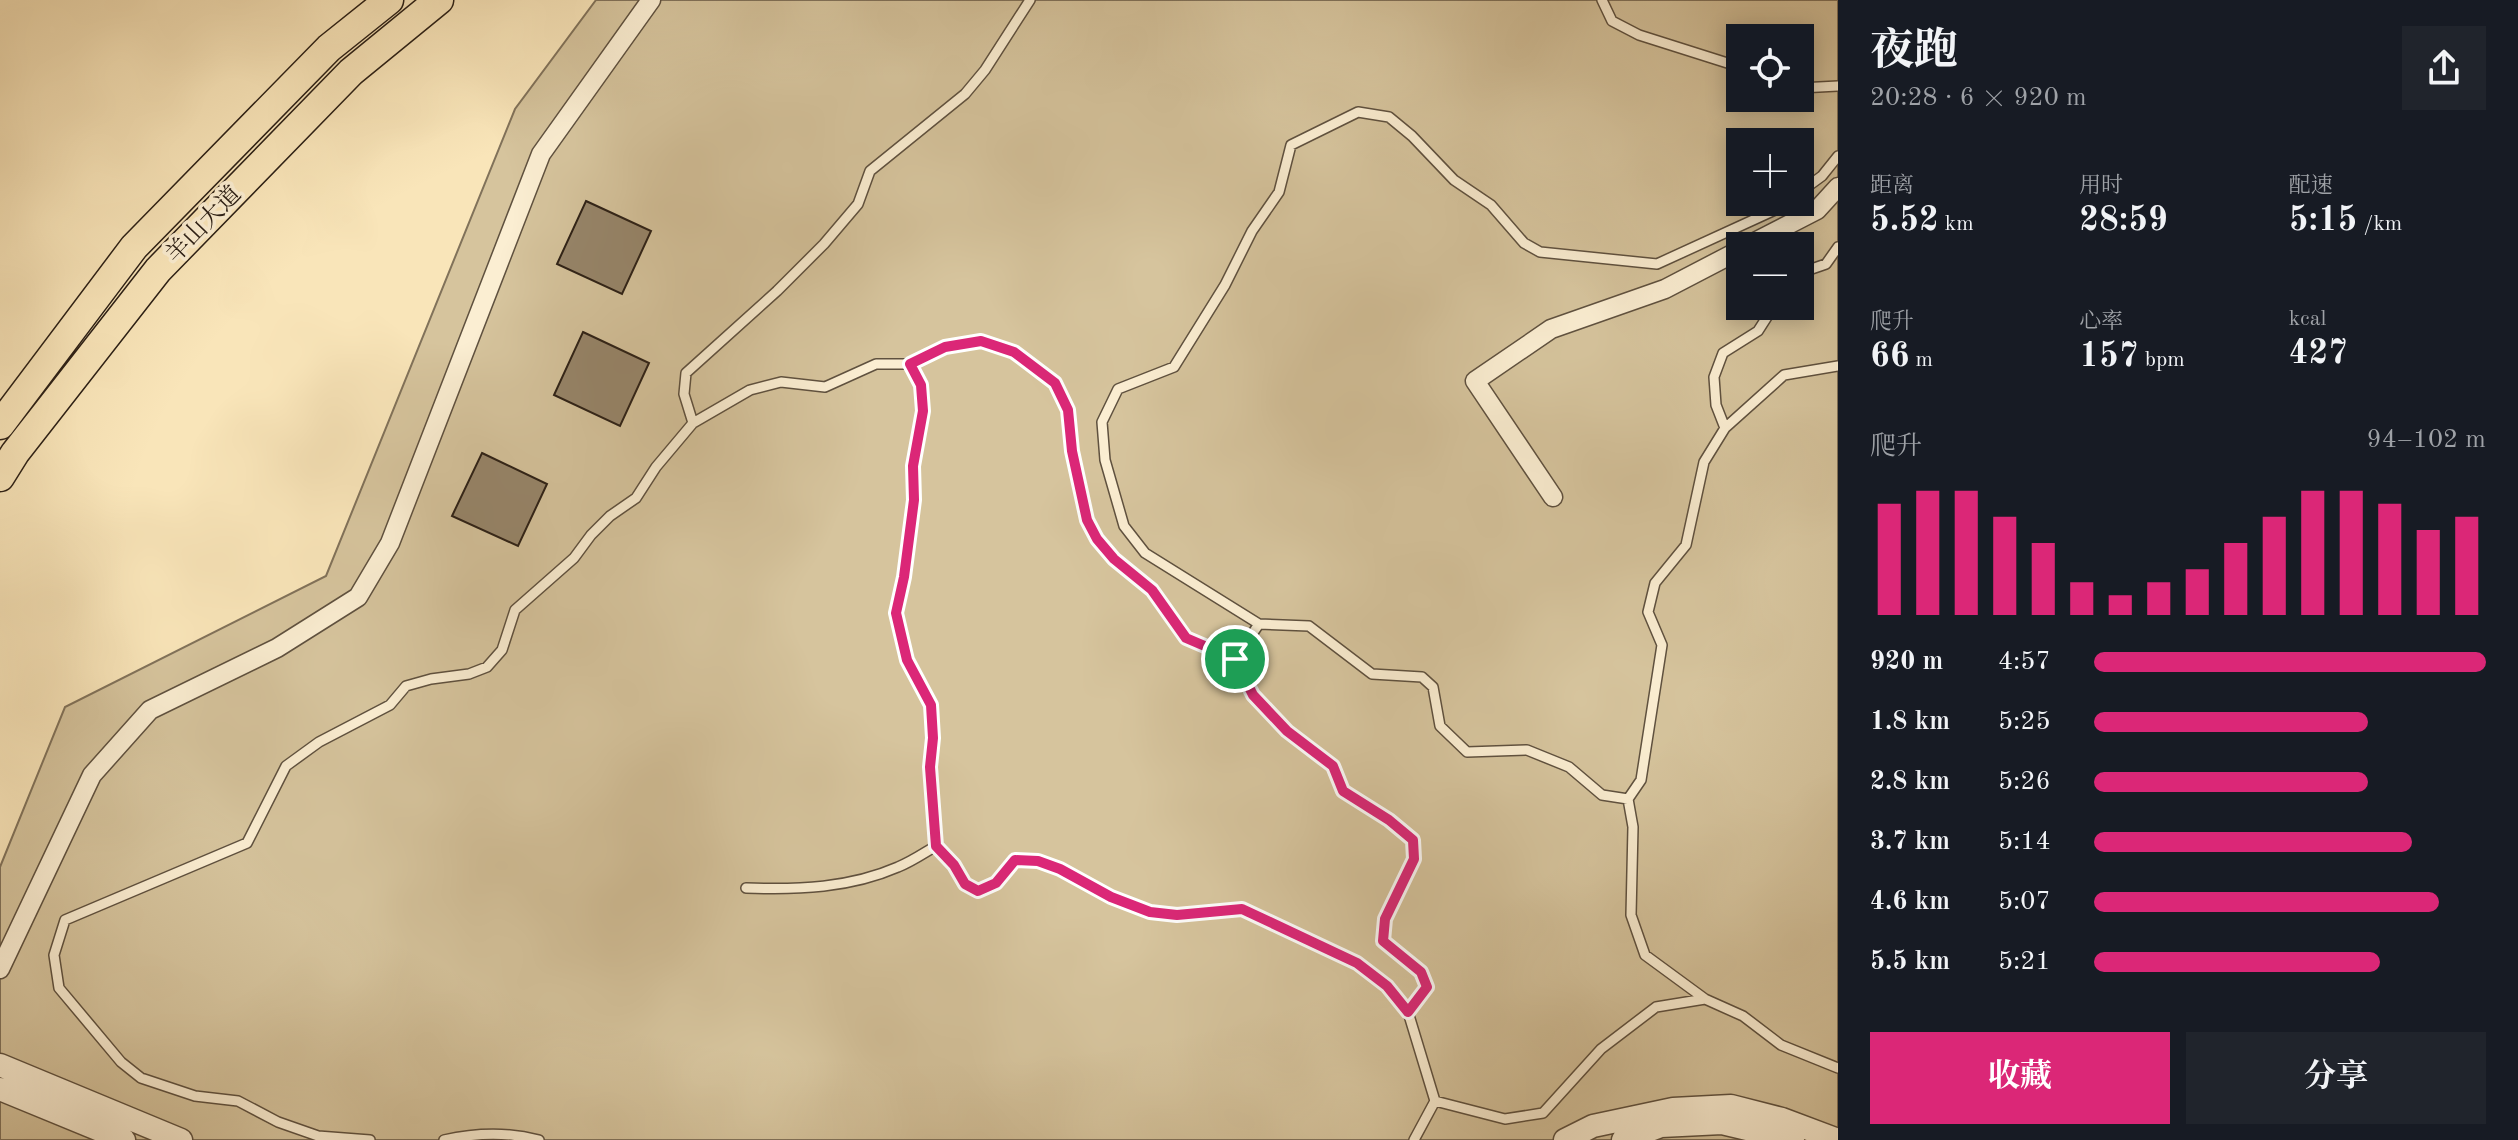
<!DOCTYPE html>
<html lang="zh">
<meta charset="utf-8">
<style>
:root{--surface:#171b24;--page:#20242c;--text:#f1f3f6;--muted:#9ea1a6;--accent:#db2777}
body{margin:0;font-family:"Old Standard TT","Noto Serif SC",serif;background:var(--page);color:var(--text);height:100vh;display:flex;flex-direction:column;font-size:30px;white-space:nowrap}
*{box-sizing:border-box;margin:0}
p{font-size:26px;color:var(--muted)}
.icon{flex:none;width:44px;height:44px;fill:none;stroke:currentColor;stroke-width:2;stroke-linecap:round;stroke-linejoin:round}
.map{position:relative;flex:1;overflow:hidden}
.drawer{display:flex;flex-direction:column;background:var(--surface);width:680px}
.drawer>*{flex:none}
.fabs{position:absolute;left:1726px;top:24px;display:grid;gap:16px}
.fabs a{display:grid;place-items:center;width:88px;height:88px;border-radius:0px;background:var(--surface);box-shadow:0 4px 20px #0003;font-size:40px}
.pin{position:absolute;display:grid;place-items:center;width:68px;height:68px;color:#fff;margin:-34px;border:4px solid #fff;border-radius:50%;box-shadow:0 2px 8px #0007}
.round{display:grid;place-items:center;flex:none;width:84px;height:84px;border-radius:0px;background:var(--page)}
.overview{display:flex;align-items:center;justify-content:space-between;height:136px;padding:0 32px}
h1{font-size:44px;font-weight:700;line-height:60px}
.metrics{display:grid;grid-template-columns:repeat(3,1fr);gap:12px;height:136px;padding:8px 32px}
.metrics div{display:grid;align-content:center}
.metrics b{font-size:34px;font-weight:700}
.metrics small{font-size:22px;font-weight:400}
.metrics p{font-size:22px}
.chart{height:224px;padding:16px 32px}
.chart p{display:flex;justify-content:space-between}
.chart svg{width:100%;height:144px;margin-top:8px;stroke:var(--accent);stroke-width:6}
.action{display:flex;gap:16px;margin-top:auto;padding:16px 32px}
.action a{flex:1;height:92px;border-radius:0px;background:var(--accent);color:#fff;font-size:32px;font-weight:700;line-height:92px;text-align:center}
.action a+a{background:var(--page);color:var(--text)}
ul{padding:0 32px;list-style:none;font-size:26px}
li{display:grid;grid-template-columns:128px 96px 1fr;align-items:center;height:60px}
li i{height:20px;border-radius:10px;background:var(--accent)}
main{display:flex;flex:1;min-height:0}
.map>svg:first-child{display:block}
.green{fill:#d6c49d;stroke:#81725a;stroke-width:2;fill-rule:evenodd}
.building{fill:#97866b;stroke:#2c2016;stroke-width:2}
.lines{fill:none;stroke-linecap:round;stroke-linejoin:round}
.service-casing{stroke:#5f513f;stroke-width:12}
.minor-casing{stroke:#5f513f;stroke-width:21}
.tertiary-casing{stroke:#5f513f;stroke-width:25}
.primary-casing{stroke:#2c2016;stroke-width:31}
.service{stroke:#fbeed2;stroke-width:9}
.minor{stroke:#fbeed2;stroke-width:18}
.tertiary{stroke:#fbeed2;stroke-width:22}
.primary{stroke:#f9e5b9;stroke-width:28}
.route-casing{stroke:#fff;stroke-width:16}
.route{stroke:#db2777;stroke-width:10}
.labels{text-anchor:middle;stroke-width:7;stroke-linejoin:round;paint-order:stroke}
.street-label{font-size:24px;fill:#2c2016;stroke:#fbeed2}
</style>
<main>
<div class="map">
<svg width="1838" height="1140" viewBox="0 0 1838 1140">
<rect width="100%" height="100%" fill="#f9e5b9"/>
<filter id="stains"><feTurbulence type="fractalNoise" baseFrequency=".0025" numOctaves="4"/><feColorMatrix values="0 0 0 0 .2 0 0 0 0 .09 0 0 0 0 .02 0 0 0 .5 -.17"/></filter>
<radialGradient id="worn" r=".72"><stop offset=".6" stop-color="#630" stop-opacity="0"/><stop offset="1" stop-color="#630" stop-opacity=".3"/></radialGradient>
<path class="green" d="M596 0H1838V1140H0V867L65 707 326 576 515 109ZM1740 38H1800V98H1740ZM1740 142H1800V202H1740ZM1740 246H1800V306H1740Z"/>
<path class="building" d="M586 201 651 231 622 294 557 264Z
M583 332 649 363 620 426 554 395Z
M482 453 547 484 518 546 452 516Z"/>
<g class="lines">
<g class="service-casing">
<path id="service" d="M1602 0 1612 21 1639 35 1740 67
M1800 88 1838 86
M1800 192 1822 176 1838 156
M1787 202 1775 210 1657 264 1540 252 1524 243 1491 205 1454 180 1412 136 1389 117 1358 112 1291 145 1279 192 1252 231 1225 285 1174 367 1118 389 1102 422 1105 460 1124 526 1145 553 1259 624 1309 626 1372 674 1422 677 1433 687 1440 726 1467 752 1527 750 1569 767 1602 795 1628 799 1641 780 1662 645 1648 612 1655 583 1686 545 1704 462 1725 428 1784 375 1838 366
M1800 273 1826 264 1838 247
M693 423 750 390 781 382 825 387 876 364H910
M1725 428 1716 405 1714 377 1723 353 1758 331 1774 306
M1235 659 1259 624
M1628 799 1633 827 1631 915 1645 955 1705 999 1743 1016 1781 1045 1838 1068
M746 888C798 890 850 888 898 867 911 862 924 853 936 846
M1408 1012 1427 987 1421 972 1383 941 1385 919 1414 859 1413 840 1389 820 1343 791 1333 766 1287 731 1253 695 1235 659 1186 638 1152 590 1114 559 1097 539 1087 520 1072 451 1068 410 1055 383 1014 352 981 341 945 347 910 364 921 385 923 411 913 466 914 500 904 577 896 613 907 660 931 705 933 738 930 767 936 846 954 865 965 884 978 891 996 883 1015 860 1038 861 1060 869 1111 897 1150 912 1177 915 1242 909 1357 963 1387 986 1408 1012 1435 1101 1414 1140
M1435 1101 1505 1119 1543 1113 1601 1049 1656 1007 1705 999
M370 1140 318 1136 278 1122 238 1101 195 1096 141 1078 121 1062 59 988 54 955 65 920 247 843 286 766 319 742 390 705 406 686 431 679 469 674 487 667 502 650 515 610 574 558 591 535 610 516 636 498 656 467 693 423 684 394 686 373 777 291 824 244 858 204 870 171 965 94 985 70 1030 0
M444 1140C475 1133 508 1132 539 1140"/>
</g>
<g class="minor-casing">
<path id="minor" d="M1747 246 1817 210 1838 187
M1553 497 1475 381 1551 329 1665 289 1740 250
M0 969 92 775 150 710 277 648 358 597 390 543 541 154 651 0"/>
</g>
<g class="tertiary-casing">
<path id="tertiary" d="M0 1065 181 1140
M0 1089 124 1140
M1565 1140 1593 1126 1673 1109 1731 1106 1782 1119 1838 1140
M1623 1140 1661 1126 1722 1123 1793 1140"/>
</g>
<g class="primary-casing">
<path id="primary" d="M0 425 134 247 329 48 389 0
M0 477 15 453 158 270 351 72 439 0"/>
</g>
<use href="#service" class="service"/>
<use href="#minor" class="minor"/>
<use href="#tertiary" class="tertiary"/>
<use href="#primary" class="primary"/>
</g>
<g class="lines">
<g class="route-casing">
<path id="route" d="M981 341 1014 352 1055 383 1068 410 1072 451 1087 520 1097 539 1114 559 1152 590 1186 638 1235 659 1253 695 1287 731 1333 766 1343 791 1389 820 1413 840 1414 859 1385 919 1383 941 1421 972 1427 987 1408 1012 1387 986 1357 963 1242 909 1177 915 1150 912 1111 897 1060 869 1038 861 1015 860 996 883 978 891 965 884 954 865 936 846 930 767 933 738 931 705 907 660 896 613 904 577 914 500 913 466 923 411 921 385 910 364 945 347Z"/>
</g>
<use href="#route" class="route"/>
</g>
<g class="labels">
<g class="street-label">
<text transform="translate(203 224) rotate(-46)" y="8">羊山大道</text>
</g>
</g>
<rect width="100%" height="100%" filter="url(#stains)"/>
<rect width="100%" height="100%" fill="url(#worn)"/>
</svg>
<div class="fabs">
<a><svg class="icon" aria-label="locate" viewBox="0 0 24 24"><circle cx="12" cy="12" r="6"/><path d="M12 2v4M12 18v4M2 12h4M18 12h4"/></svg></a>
<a>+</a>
<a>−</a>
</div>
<div class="pin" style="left:1235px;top:659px;background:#1e9e55"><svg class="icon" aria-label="arrive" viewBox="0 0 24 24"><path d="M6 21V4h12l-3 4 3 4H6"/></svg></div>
</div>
<section class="drawer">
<div class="overview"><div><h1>夜跑</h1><p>20:28 · 6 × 920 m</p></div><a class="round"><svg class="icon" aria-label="share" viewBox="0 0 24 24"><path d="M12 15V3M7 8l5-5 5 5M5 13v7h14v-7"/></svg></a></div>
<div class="metrics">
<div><p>距离</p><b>5.52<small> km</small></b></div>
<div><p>用时</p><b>28:59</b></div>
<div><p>配速</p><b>5:15<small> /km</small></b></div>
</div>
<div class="metrics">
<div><p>爬升</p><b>66<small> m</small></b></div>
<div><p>心率</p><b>157<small> bpm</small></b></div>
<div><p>kcal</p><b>427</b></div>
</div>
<div class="chart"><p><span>爬升</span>94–102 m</p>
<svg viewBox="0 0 160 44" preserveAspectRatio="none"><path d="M5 44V10M15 44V6M25 44V6M35 44V14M45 44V22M55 44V34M65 44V38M75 44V34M85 44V30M95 44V22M105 44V14M115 44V6M125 44V6M135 44V10M145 44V18M155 44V14"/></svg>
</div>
<ul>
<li><b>920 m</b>4:57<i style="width:100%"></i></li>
<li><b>1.8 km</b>5:25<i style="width:70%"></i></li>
<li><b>2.8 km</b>5:26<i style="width:70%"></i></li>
<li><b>3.7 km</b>5:14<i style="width:81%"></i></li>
<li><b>4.6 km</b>5:07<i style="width:88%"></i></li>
<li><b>5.5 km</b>5:21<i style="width:73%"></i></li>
</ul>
<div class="action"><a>收藏</a><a>分享</a></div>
</section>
</main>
